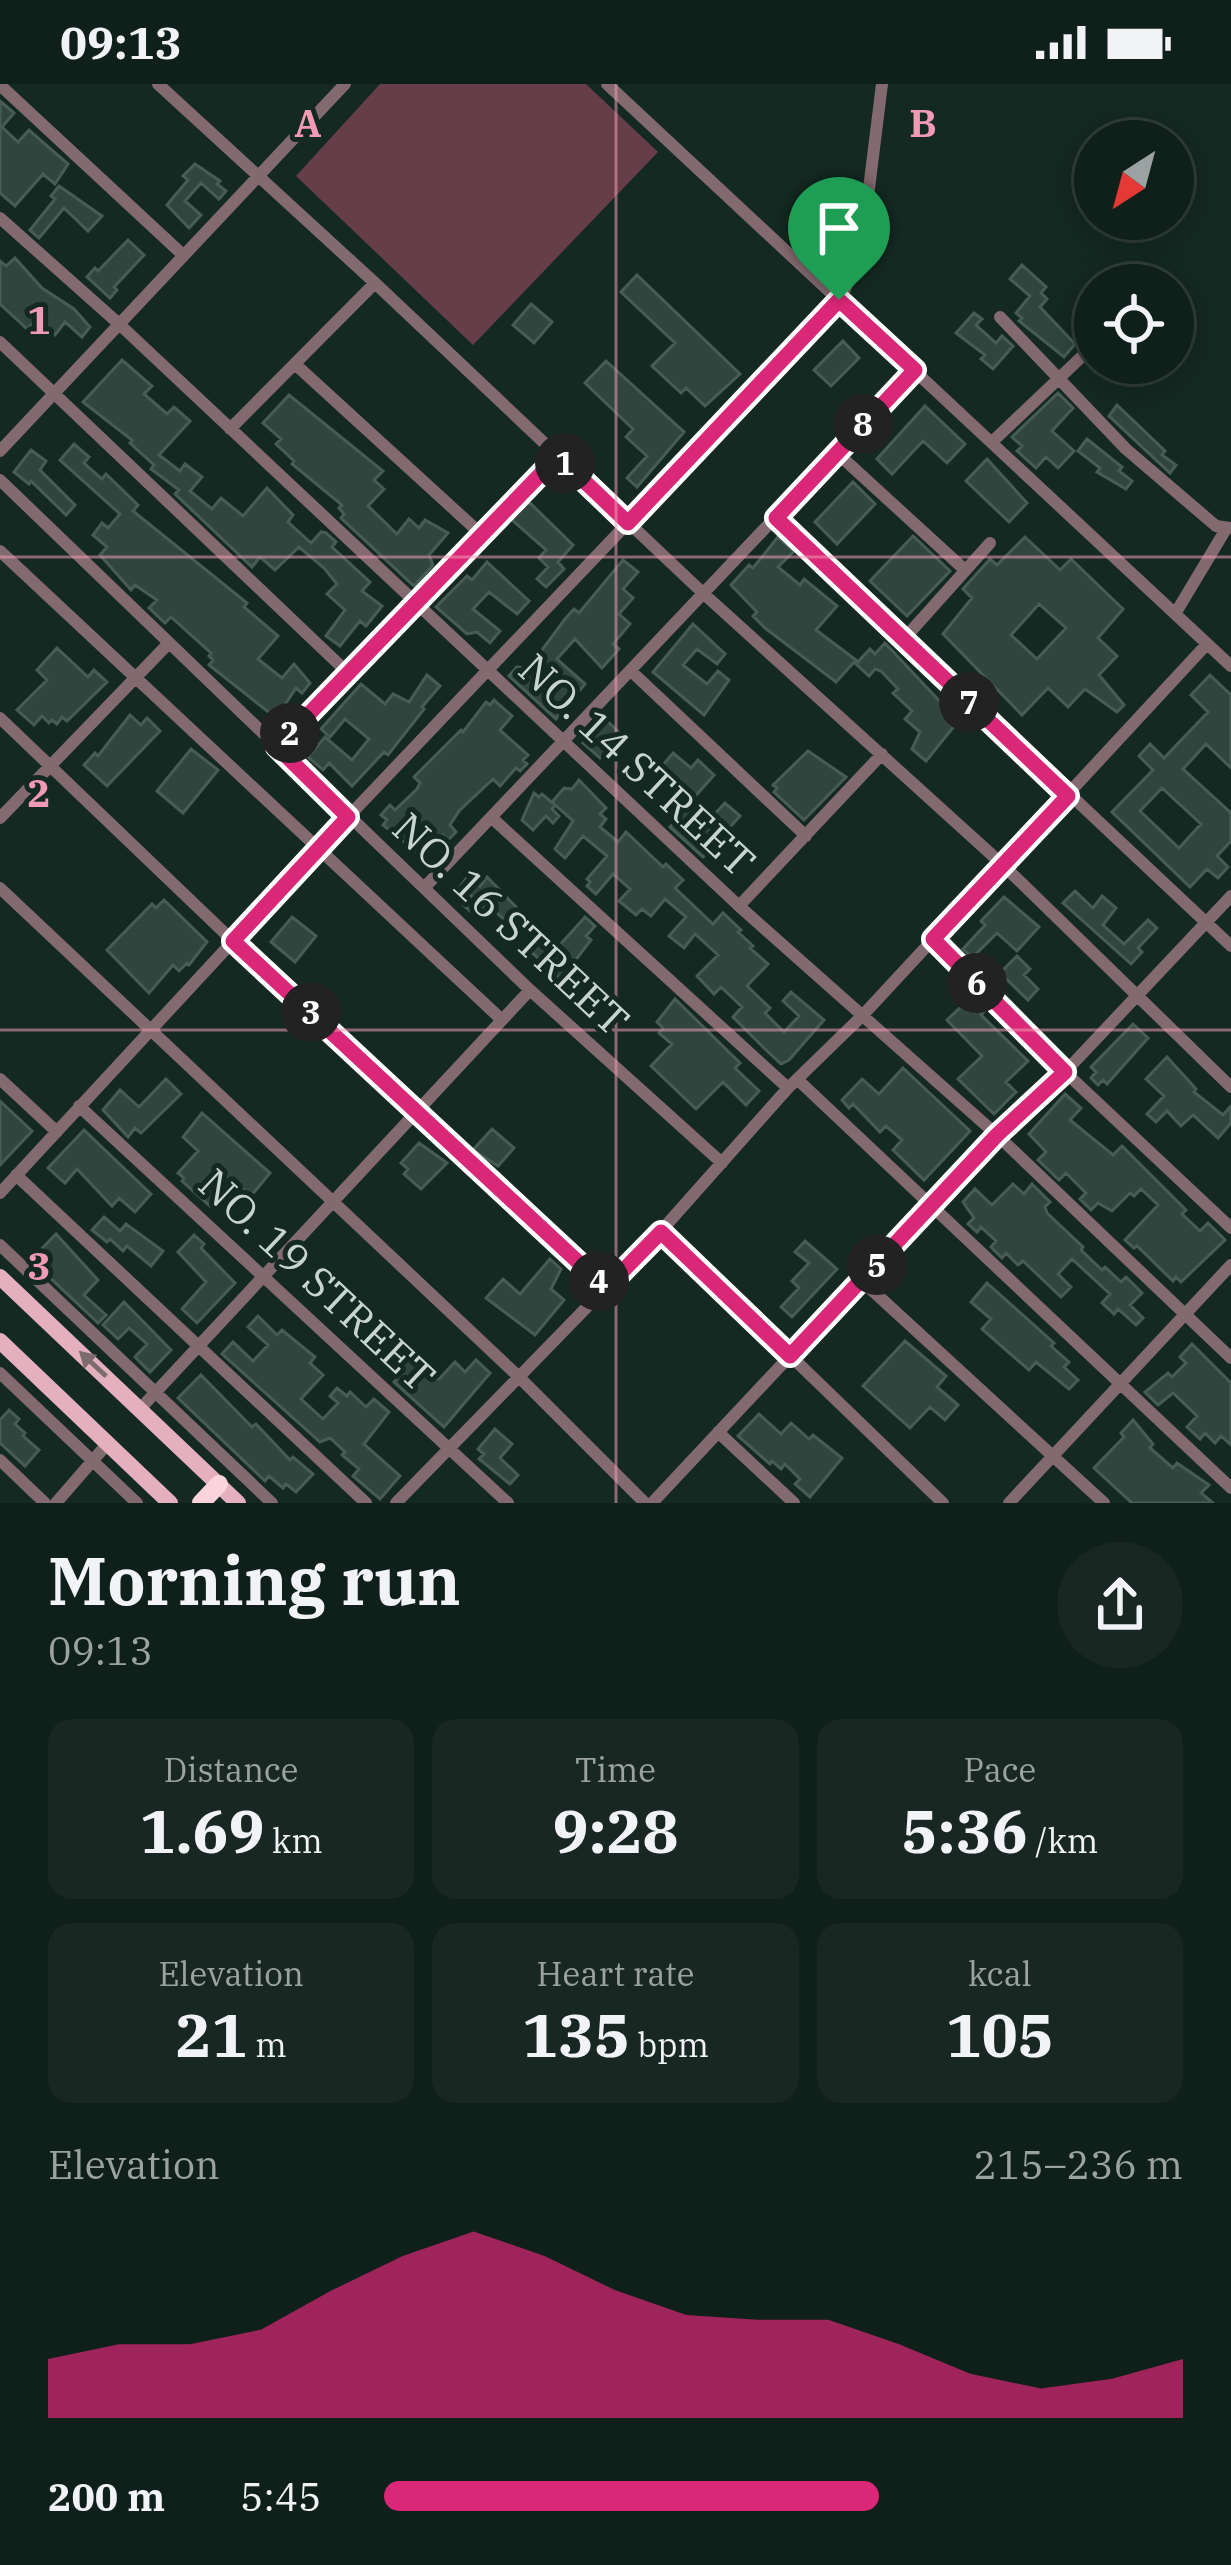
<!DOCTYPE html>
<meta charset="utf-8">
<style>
:root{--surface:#0f1f19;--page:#182722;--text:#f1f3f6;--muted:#9ba2a2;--line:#2f3d38;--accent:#db2777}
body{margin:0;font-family:"IBM Plex Serif",serif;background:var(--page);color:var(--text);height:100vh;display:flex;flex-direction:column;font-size:45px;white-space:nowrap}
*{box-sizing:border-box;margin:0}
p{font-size:39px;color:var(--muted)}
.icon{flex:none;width:66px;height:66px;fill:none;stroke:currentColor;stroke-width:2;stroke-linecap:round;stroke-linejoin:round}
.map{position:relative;height:1419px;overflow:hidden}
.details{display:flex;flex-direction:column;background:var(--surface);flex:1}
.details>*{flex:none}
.needle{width:78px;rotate:216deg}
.buttons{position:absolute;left:1074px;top:36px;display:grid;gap:24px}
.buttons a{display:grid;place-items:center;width:120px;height:120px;border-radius:50%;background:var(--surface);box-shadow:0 6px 30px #0003,0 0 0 3px var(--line);font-size:60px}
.pin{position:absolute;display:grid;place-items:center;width:102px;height:102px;color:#fff;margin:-123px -51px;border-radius:50% 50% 50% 0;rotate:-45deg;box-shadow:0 0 12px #0007}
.pin .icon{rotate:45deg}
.km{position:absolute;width:60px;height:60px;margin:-30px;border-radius:50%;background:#222;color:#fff;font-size:33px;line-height:60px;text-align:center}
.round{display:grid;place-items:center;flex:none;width:126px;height:126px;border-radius:63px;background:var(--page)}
.headline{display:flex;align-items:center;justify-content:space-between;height:204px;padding:0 48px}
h1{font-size:66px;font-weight:700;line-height:90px}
.figures{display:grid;grid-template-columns:repeat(3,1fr);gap:18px;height:204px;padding:12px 48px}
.figures div{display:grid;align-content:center;border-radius:24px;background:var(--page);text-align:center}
.figures b{font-size:60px;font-weight:700}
.figures small{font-size:33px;font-weight:400}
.figures p{font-size:33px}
.chart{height:336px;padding:24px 48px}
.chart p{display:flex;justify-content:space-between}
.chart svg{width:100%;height:216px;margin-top:12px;fill:var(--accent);opacity:.7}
ul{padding:0 48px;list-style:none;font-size:39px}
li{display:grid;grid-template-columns:192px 144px 1fr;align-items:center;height:90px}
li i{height:30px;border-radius:15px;background:var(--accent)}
.status{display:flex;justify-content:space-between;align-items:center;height:84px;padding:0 60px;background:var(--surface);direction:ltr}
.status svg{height:33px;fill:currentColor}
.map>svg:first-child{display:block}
.green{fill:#663e4a}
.building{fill:#2f453d;stroke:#475d54;stroke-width:3;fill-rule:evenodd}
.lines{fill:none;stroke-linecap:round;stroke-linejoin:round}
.minor{stroke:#836970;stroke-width:12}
.major{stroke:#e4afbe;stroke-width:16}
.highway{stroke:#fad3dd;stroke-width:18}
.oneway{fill:#7c6c70}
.route-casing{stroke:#fff;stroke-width:24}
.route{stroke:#db2777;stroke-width:15}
.grid{fill:none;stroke:#f09ab5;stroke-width:3;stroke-opacity:0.55}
.labels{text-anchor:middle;stroke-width:10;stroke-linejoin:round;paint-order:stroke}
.street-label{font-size:42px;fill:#c8d5cf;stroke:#142921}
.grid-label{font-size:39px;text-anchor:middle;font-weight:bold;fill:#f09ab5;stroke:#142921;stroke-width:10;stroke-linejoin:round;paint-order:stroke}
</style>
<div class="status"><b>09:13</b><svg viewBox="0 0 49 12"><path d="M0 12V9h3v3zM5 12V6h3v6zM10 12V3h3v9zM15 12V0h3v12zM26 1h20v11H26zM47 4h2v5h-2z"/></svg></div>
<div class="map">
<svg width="1231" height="1419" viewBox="0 0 1231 1419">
<rect width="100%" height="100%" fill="#142921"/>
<path class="green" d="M380 0H586L658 68 473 261 296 92Z"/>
<path class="building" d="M0 17 14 29 2 43 18 58 29 46 68 80 55 100 43 90 15 122 0 109Z
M195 80 220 97 217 100 226 107 219 115 201 99 185 117 201 131 189 144 167 121 188 96 183 92Z
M59 102 102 132 88 147 64 124 39 154 30 146 55 115 51 112Z
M128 156 144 171 114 203 117 206 110 214 87 193 95 184 98 187Z
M15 174 42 204 74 225 90 243 82 253 65 238 55 251 36 236 27 245 0 220V177L6 182Z
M1022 181 1046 203 1041 209 1047 215 1040 223 1075 260 1064 273 1019 237 1022 234 1016 229 1030 212 1010 195Z
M637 191 740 290 705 322 686 304 681 309 652 282 675 259 621 208Z
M531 220 552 238 534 259 513 241Z
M974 229 982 235 976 241 996 259 1002 252 1013 262 993 285 981 275 985 271 956 249Z
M843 257 859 274 831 302 814 286Z
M122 276 152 302 144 310 167 330 174 323 190 337 159 371 180 387 185 380 202 393 190 407 212 425 221 414 243 432 267 404 293 431 288 438 311 459 321 448 326 449 336 458 332 463 370 498 362 507 382 522 366 542 360 537 340 562 326 552 345 526 327 510 337 500 324 484 299 463 275 486 260 473 252 483 175 410 179 406 151 385 154 381 130 359 132 356 83 318Z
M606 277 684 348 637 403 627 394 647 372 626 353 633 345 585 299Z
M1058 309 1073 324 1052 347 1074 367 1058 384 1046 373 1036 384 1017 367 1022 362 1012 353Z
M289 311 383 387 374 396 384 405 368 422 397 450 409 435 419 444 425 436 448 449 429 471 433 481 414 502 341 434 344 430 339 424 342 421 292 380 294 377 276 360 281 355 263 339Z
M1117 321 1165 367 1162 371 1176 381 1170 389 1109 332Z
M925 322 965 360 947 379 923 357 892 390 877 375Z
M1087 355 1122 383 1119 387 1132 397 1126 405 1097 388 1100 384 1078 367Z
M74 360 89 373 84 379 102 395 106 390 138 421 133 427 247 519 244 523 278 552 258 575 282 594 294 580 310 599 302 609 296 604 276 634 209 581 213 576 209 572 211 569 171 533 165 539 149 524 157 516 135 501 131 506 100 471 107 463 93 451 102 439 108 444 120 430 60 376Z
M31 366 46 377 40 386 75 421 66 431 31 397 29 400 14 388Z
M987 375 1027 419 1009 438 966 397Z
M853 398 875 420 837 460 815 438Z
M529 418 573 461 558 478 564 485 546 503 537 495 548 483 539 474 546 466 511 435Z
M913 452 950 487 907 532 870 497Z
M778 453 794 467 778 483 800 501 804 495 837 522 816 546 856 576 836 598 765 544 753 532 757 528 731 501 749 481 753 484Z
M1025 453 1060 486 1071 475 1123 525 1098 554 1117 572 1099 591 1124 621 1117 628 1085 605 1068 623 1048 604 1022 631 943 550 972 514 963 505 990 475 997 481ZM1039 520 1066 544 1037 575 1011 551Z
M623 476 638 488 623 505 633 514 619 530 630 540 613 560 619 565 602 584 575 555 557 575 585 600 556 635 509 592 517 583 528 585 565 535 574 525 579 529Z
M487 478 529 517 517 530 489 508 473 525 500 547 490 559 477 548 467 550 436 523 467 492 472 496Z
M693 540 725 570 717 580 697 565 683 581 707 600 718 587 729 596 704 631 653 588Z
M885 559 947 625 952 619 964 630 926 677 912 665 920 648 905 635 912 627 893 609 898 605 881 587 875 585 869 592 856 580 870 565 875 570Z
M57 564 88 593 94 586 107 598 67 637 62 633 57 640 52 636 49 639 42 632 34 641 17 626 47 596 37 586Z
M427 591 440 602 422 623 424 625 388 671 384 668 352 702 329 679 323 686 308 673 325 653 352 676 369 655 345 635 330 653 321 645 361 600 385 620 393 610 409 618Z
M1210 591 1231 611V684L1206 660 1183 685 1231 729V757L1217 772 1228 783 1218 794 1207 785 1190 803 1112 728 1153 686 1139 672 1150 660 1164 674 1208 628 1191 611ZM1162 704 1201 740 1179 764 1140 727Z
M494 616 512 632 500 646 528 671 523 676 527 680 520 687 516 684 500 702 493 695 459 727 450 741 456 748 448 756 443 751 437 757 433 753 418 769 383 741 387 736 381 731 390 721 395 726 417 705 420 699 414 693 461 646 463 648 486 618 490 621Z
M130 631 141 641 147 634 160 647 107 702 84 681 95 669 98 672Z
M605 635 622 651 600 674 583 659Z
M191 665 218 686 183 729 157 707Z
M808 667 846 693 804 736 774 708 777 704 773 701Z
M673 669 691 684 698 676 714 691 691 717 675 702 680 696 663 681Z
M579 696 606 724 600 730 606 735 600 743 618 758 626 748 663 783 666 780 683 796 675 804 713 840 723 829 741 846 738 848 753 862 750 864 768 880 747 902 770 924 765 929 784 948 799 932 783 917 791 908 824 936 789 976 781 980 765 965 733 933 742 923 721 903 714 910 697 892 718 871 695 850 684 864 669 852 686 833 665 815 651 832 642 825 636 831 619 817 630 805 613 790 596 810 587 802 590 798 587 795 607 772 583 752 565 774 555 765 573 737 552 718 564 704 572 705Z
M534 709 539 713 542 710 555 721 552 725 559 732 553 739 546 732 533 746 522 736Z
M691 718 710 735 725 719 740 732 703 773 670 743Z
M468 792 480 802 487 793 518 825 507 838 490 823 480 835 463 821 471 812 460 803Z
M1075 807 1093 824 1102 812 1116 824 1103 841 1124 860 1148 836 1157 844 1138 864 1142 868 1131 880 1063 819Z
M1004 813 1039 843 1017 867 997 849 972 874 963 865 985 841 981 837Z
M164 816 207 858 189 881 187 879 179 887 173 881 149 909 107 866 152 820 156 824Z
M292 833 316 852 295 878 271 858Z
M585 833 595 842 586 852 591 856 574 878 584 887 571 903 559 893 555 897 544 879 525 863 538 847 558 863Z
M1017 872 1030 885 1024 891 1038 905 1028 916 1000 889Z
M675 915 740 979 735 984 759 1007 746 1021 723 998 696 1025 651 982 672 960 659 949 663 944 657 938Z
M978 917 986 925 981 931 1028 977 1006 998 1016 1008 994 1030 958 995 982 972 947 936 964 920 969 926Z
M1133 940 1148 954 1107 1000 1103 996 1098 1001 1091 994 1096 988 1091 983Z
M1167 973 1196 1005 1194 1008 1223 1031 1231 1022V1039L1218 1054 1193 1031 1181 1042 1167 1027 1156 1038 1147 1030 1164 1012 1146 995Z
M903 984 970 1047 924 1096 893 1066 902 1056 886 1042 880 1048 853 1020 849 1024 842 1016 862 995 879 1010Z
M166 995 181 1010 141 1049 135 1044 128 1053 103 1026 120 1006 139 1023Z
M1065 1010 1081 1024 1070 1036 1113 1071 1122 1062 1186 1126 1182 1130 1200 1147 1208 1139 1225 1156 1181 1198 1176 1193 1173 1197 1137 1162 1134 1164 1125 1156 1158 1121 1141 1105 1134 1112 1130 1109 1112 1127 1098 1119 1091 1126 1080 1115 1086 1109 1066 1089 1059 1096 1038 1076 1046 1068 1029 1050Z
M0 1017 32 1047 0 1081Z
M202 1029 270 1089 251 1112 232 1096 210 1122 182 1097 184 1094 178 1089 198 1067 183 1053Z
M492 1045 514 1064 498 1082 473 1066Z
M84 1046 151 1110 135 1128 119 1114 112 1122 77 1085 65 1099 48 1084Z
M419 1059 447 1079 421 1105 404 1090 408 1085 401 1079Z
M1013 1100 1024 1110 1032 1100 1050 1118 1045 1123 1047 1129 1083 1163 1081 1166 1102 1186 1105 1183 1121 1198 1126 1193 1142 1209 1130 1221 1143 1234 1136 1241 1118 1225 1114 1230 1102 1219 1110 1210 1072 1175 1058 1190 1071 1203 1061 1213 1023 1177 1018 1181 1006 1169 1002 1174 991 1163 996 1157 981 1143 977 1148 968 1140 974 1134 963 1118 975 1105 992 1121Z
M104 1133 120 1147 126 1140 163 1167 151 1182 127 1162 123 1167 110 1155 107 1158 92 1146Z
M56 1150 98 1196 84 1211 106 1231 98 1239 31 1176Z
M194 1151 204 1160 201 1164 235 1199 197 1239 182 1225 206 1198 178 1168Z
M805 1157 837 1185 792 1233 781 1223 799 1204 792 1197 809 1179 795 1168Z
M550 1175 561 1185 551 1205 564 1216 535 1251 486 1214 503 1195 520 1210Z
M987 1199 1054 1259 1051 1262 1069 1278 1064 1283 1078 1296 1069 1305 1036 1278 1029 1286 982 1245 991 1235 971 1218Z
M124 1218 171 1266 150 1288 135 1273 147 1260 129 1244 118 1255 103 1241Z
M258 1232 277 1251 282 1246 315 1273 310 1279 323 1291 301 1315 323 1335 338 1319 330 1312 337 1304 347 1312 350 1308 366 1323 374 1315 389 1328 364 1360 400 1392 380 1415 353 1392 359 1385 342 1371 345 1368 330 1354 320 1358 222 1270 233 1258 253 1277 268 1261 248 1243Z
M399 1257 413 1269 410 1273 435 1294 439 1295 455 1278 465 1288 476 1276 490 1289 444 1343 394 1298 400 1291 382 1276Z
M905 1257 946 1292 937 1303 958 1321 945 1336 930 1323 910 1344 863 1302Z
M1192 1260 1231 1299V1361L1221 1352 1215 1359 1205 1349 1200 1355 1187 1343 1197 1332 1173 1309 1158 1321 1145 1308 1168 1289 1172 1293 1186 1279 1180 1273Z
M201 1291 252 1343 256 1340 290 1376 293 1373 313 1390 296 1408 286 1400 283 1404 269 1392 265 1397 178 1314Z
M9 1326 19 1335 15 1340 25 1349 23 1352 39 1366 25 1382 0 1359V1336Z
M759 1330 781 1350 791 1339 809 1355 813 1351 842 1374 810 1413 795 1400 800 1395 785 1380 781 1385 772 1377 770 1380 738 1352Z
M1133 1336 1153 1360 1150 1364 1173 1384 1177 1379 1209 1401 1201 1409 1213 1419H1132L1094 1384 1124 1353 1121 1349Z
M495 1345 512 1360 500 1374 518 1391 510 1400 479 1375 484 1370 478 1365Z"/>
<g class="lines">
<path class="minor" d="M158 0 375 199 704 510 1003 781 1231 1003
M607 0 1231 582
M0 1 183 171
M0 134 118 239 739 822 997 1051 1231 1274
M1000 233 1126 365 1216 442 1231 444
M1173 245H1176
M0 258 347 588
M296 281 481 450
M230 345 375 199
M992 358 1095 260
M0 367 345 0
M836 368 965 486
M0 396 530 906 722 1079
M776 434 1231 862
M0 467 502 936
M1175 530 1226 445
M903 556 990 459
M631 587 806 752
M0 634 233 857 606 1204
M277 663 558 372
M0 734 169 559
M492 734 788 1004
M0 804 519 1293 645 1419
M424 804 915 286
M739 822 882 670
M933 855 1065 988 1231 1144
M0 995 57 1048
M797 995 1231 1404
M79 1022 508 1419
M16 1091 366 1419
M0 1109 348 733 840 216 861 169 882 0
M661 1147 943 1419
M0 1161 272 1419
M862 1197 1104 1419
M0 1289 137 1419
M140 1325 530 906
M718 1348 794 1419
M0 1376 45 1419
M56 1419 108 1359
M396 1419 661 1147 788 1004 862 932 1207 560
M652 1419 997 1051 1065 988 1231 812
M1009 1419 1231 1181"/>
<path class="major" d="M0 1193 238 1419
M0 1257 170 1419"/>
<path class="highway" d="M201 1419 219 1400"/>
</g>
<defs><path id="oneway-solid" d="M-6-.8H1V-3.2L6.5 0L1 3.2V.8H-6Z" transform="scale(3)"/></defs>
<use class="oneway" href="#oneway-solid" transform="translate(93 1280) rotate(-137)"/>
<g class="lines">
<g class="route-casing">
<path id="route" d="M839 216 915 286 776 434 1068 712 933 855 1065 988 997 1051 790 1272 661 1148 606 1204 233 857 348 733 277 663 558 372 628 439Z"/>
</g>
<use href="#route" class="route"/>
</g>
<path class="grid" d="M616 0V1419M0 473H1231M0 946H1231"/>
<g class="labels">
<g class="street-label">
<text transform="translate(637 681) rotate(43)" y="15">NO. 14 STREET</text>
<text transform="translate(511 840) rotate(43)" y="15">NO. 16 STREET</text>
<text transform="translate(317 1196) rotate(43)" y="15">NO. 19 STREET</text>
</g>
</g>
<g class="grid-label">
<text x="308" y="53">A</text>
<text x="923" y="53">B</text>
<text x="39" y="250">1</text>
<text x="39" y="723">2</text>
<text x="39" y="1196">3</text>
</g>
</svg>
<div class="buttons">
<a><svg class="needle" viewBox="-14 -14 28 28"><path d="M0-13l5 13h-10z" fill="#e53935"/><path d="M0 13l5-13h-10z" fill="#9ba2a2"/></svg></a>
<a><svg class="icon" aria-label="locate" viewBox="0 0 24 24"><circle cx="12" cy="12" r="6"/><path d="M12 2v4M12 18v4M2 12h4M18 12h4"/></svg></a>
</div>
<div class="pin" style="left:839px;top:216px;background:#1e9e55"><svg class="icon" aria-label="arrive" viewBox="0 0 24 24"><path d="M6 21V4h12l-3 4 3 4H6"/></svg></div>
<b class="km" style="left:565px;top:379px">1</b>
<b class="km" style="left:290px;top:649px">2</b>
<b class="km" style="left:311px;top:928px">3</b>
<b class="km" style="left:599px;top:1197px">4</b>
<b class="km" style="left:877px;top:1181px">5</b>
<b class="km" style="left:977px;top:899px">6</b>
<b class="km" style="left:969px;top:618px">7</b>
<b class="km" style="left:863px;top:340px">8</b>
</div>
<section class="details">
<div class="headline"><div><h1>Morning run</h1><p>09:13</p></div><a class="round"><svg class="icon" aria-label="share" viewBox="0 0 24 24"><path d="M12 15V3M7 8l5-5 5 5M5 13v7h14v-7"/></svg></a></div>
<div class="figures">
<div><p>Distance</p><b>1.69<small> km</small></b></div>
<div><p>Time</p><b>9:28</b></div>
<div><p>Pace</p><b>5:36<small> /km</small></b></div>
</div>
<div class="figures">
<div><p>Elevation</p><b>21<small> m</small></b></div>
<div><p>Heart rate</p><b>135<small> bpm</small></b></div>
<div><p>kcal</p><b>105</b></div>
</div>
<div class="chart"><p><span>Elevation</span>215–236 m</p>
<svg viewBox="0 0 160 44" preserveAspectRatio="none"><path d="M0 44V32L10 29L20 29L30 26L40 18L50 11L60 6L70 11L80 18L90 23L100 24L110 24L120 29L130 35L140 38L150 36L160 32V44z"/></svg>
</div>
<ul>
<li><b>200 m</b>5:45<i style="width:62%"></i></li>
</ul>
</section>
